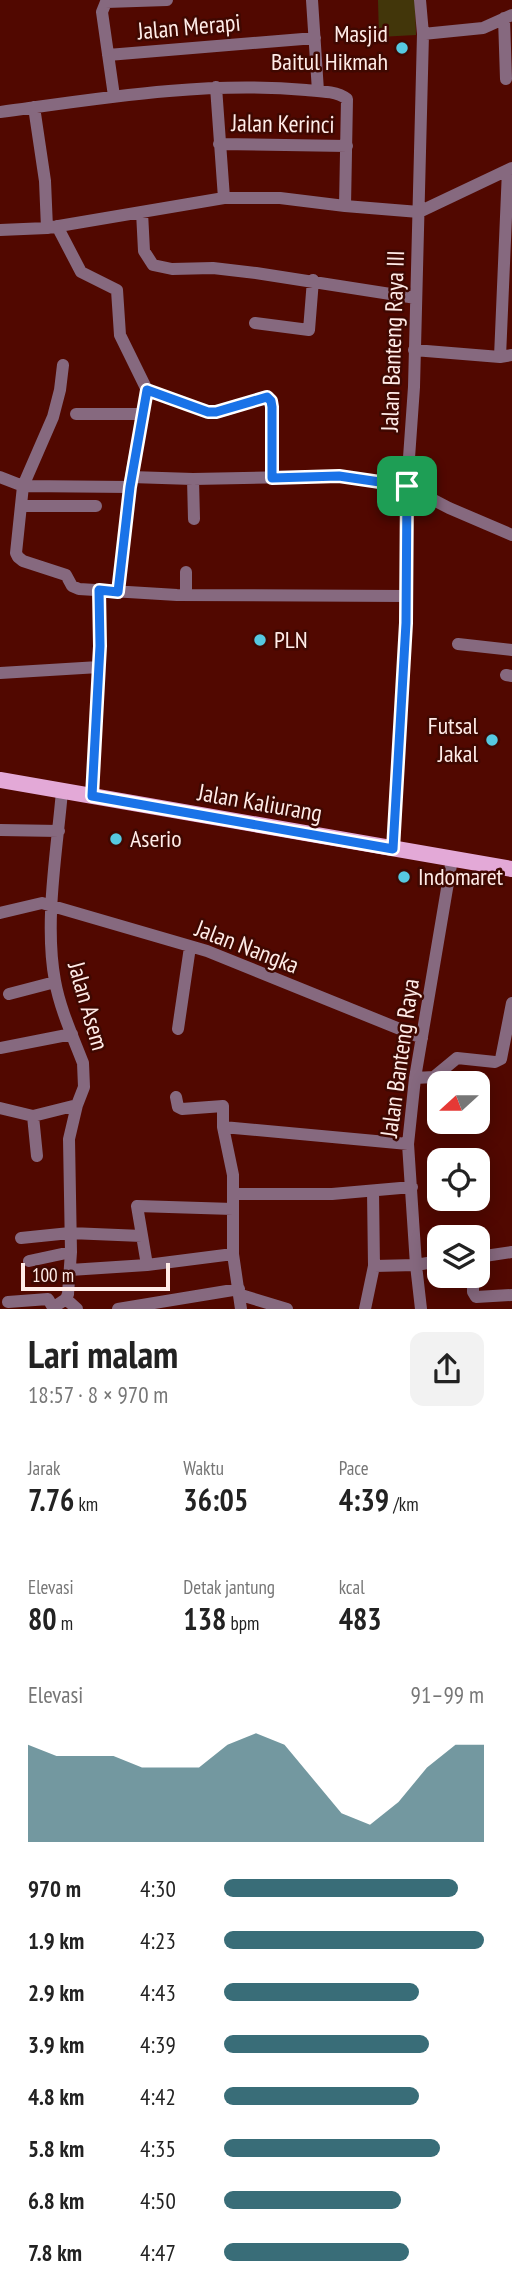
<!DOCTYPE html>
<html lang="id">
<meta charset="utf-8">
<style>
:root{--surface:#fff;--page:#f2f2f2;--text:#222;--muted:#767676;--accent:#396d78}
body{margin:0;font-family:"PT Sans Narrow",sans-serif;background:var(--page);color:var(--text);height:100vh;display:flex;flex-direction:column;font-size:26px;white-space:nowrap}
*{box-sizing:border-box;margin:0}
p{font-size:23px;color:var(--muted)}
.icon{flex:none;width:38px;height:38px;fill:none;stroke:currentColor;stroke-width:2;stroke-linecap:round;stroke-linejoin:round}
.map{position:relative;height:1309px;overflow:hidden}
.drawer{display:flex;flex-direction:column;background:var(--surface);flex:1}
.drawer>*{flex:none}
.needle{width:46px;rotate:249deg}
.buttons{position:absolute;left:427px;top:1071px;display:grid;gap:14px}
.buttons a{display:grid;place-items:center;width:63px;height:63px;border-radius:14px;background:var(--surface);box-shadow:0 4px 18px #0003;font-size:35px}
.scale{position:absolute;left:21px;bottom:18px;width:149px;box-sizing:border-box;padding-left:7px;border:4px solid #ffece8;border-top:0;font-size:19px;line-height:24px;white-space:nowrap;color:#ffece8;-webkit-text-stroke:5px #3f0801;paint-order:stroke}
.pin{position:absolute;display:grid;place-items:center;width:60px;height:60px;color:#fff;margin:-30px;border-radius:14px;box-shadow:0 4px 10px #0006}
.round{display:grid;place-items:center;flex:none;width:74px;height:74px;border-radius:14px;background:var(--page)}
.headline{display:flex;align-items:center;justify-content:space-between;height:119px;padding:0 28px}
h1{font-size:38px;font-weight:800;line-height:52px}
.metrics{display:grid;grid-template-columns:repeat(3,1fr);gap:10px;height:119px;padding:7px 28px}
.metrics div{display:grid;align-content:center}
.metrics b{font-size:30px;font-weight:800}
.metrics small{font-size:19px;font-weight:400}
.metrics p{font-size:19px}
.chart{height:196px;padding:14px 28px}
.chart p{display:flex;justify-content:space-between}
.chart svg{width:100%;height:126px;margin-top:7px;fill:var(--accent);opacity:.7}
ul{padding:0 28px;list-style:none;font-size:23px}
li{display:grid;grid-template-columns:112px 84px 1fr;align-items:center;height:52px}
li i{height:18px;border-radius:9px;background:var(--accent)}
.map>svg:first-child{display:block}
.green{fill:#42360a}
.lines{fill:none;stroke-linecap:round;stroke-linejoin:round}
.minor{stroke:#86697f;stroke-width:12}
.major{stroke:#e3a9d7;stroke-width:16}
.route-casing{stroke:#fff;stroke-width:14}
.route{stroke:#1a73e8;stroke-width:9}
.poi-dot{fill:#56c9e1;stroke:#3f0801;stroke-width:2.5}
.labels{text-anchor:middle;stroke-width:5;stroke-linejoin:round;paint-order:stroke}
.street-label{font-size:24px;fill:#ffece8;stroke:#3f0801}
.poi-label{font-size:24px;fill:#ffece8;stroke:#3f0801;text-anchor:start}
</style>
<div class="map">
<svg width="512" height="1309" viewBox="0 0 512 1309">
<rect width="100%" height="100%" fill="#510800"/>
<path class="green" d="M378 0H415L416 35 379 37Z"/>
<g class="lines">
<path class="minor" d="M312 0 318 91
M504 18 506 79
M423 34 483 28 512 15
M108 55 315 38
M216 87 224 198
M114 96 102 12 106 2 167 0
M34 107 45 181 47 228
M0 112C102 98 203 81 306 90 318 91 337 91 347 99L345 206 280 198H224L47 228 0 230
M219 144 347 146
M345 206 419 212
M142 212 144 251 153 265 172 269 213 268 256 273 416 298
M419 212 512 168
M57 226 81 272 117 290 120 335 147 390 208 412C228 413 247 400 267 397L271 401 272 478
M255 323 309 330 313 280
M414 350 500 357 512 355
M500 357 508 170
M63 365 60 390 53 417 23 486 16 553 18 557 23 561 66 575 72 586 79 589 177 595 406 596
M76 414H143
M0 477 23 486 130 487
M131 477 147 390
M193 479 194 519
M22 506H96
M118 592 131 477 193 479 339 476 407 486 449 508 512 535
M186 595V572
M458 644 512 650
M0 673 99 667
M506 675 512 676
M92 796 100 646 99 590
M0 830 59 831
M393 849 406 623 407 486 414 387 423 34 420 0
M0 913 42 903 207 951 422 1038
M9 994 55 982
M178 1029 190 947
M0 1048 72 1034
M415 1078 434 1077 457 1058 495 1062 501 1059 512 1003
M176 1097 178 1107 182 1109 223 1106V1127L233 1175V1254L241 1309
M0 1108 33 1116 77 1105
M33 1116 37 1156
M223 1127 408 1144
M373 1191 374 1266
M233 1194H332L412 1187
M21 1238 70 1233 142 1236
M478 1257 512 1252
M29 1261 71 1252
M147 1265 137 1206 233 1209
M70 1270 147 1265 233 1254
M473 1276V1292L476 1297 512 1295
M241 1295 287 1309
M66 1299 77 1309
M8 1302 48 1299 54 1309
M54 1307 66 1299 68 1294 71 1252 69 1139 77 1105 84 1087 83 1063C73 1037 60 1009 55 981 44 922 57 851 62 791
M118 1309 239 1289
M365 1309 374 1266 416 1265 408 1144 415 1078 452 859
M421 1309 416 1265 439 1261"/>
<path class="major" d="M0 780 512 869"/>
</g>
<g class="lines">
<g class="route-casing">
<path id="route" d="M147 390 208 412H216L267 397 271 401 272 407V478L339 476 407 486 406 623 393 849 92 796 100 646 99 590 118 592 130 487Z"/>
</g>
<use href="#route" class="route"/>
</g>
<g class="poi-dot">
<circle cx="402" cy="48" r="7"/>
<circle cx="260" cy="640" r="7"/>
<circle cx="492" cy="740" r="7"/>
<circle cx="116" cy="839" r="7"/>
<circle cx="404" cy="877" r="7"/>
</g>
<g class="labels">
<g class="street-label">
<text transform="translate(189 27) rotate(-5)" y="8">Jalan Merapi</text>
<text transform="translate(283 124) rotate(1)" y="8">Jalan Kerinci</text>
<text transform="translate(393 341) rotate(-88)" y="8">Jalan Banteng Raya III</text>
<text transform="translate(260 803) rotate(10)" y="8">Jalan Kaliurang</text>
<text transform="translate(247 947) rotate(21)" y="8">Jalan Nangka</text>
<text transform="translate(88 1006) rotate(74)" y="8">Jalan Asem</text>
<text transform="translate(400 1058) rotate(-82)" y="8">Jalan Banteng Raya</text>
</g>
<g class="poi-label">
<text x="388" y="42" text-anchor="end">Masjid<tspan x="388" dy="28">Baitul Hikmah</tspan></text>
<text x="274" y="648">PLN</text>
<text x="478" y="734" text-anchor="end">Futsal<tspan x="478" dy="28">Jakal</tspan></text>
<text x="130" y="847">Aserio</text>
<text x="418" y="885">Indomaret</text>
</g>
</g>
</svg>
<div class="buttons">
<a><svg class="needle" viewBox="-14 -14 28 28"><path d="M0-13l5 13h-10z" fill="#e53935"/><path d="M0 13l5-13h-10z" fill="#767676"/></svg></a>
<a><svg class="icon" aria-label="locate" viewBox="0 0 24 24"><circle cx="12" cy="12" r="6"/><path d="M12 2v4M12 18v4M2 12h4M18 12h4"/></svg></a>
<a><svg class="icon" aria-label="layers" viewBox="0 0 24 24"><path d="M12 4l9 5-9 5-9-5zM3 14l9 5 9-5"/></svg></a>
</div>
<div class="scale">100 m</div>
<div class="pin" style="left:407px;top:486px;background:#1e9e55"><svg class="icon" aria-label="arrive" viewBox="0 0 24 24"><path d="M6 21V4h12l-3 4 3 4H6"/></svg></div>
</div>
<section class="drawer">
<div class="headline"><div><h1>Lari malam</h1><p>18:57 · 8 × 970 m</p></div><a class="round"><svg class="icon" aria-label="share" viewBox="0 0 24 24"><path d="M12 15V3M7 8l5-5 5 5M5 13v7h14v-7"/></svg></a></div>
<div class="metrics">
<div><p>Jarak</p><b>7.76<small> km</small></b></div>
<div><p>Waktu</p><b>36:05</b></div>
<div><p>Pace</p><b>4:39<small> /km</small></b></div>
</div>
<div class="metrics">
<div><p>Elevasi</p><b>80<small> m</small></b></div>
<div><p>Detak jantung</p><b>138<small> bpm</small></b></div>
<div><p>kcal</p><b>483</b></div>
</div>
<div class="chart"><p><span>Elevasi</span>91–99 m</p>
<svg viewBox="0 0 160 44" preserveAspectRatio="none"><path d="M0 44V10L10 14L20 14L30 14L40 18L50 18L60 18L70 10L80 6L90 10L100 22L110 34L120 38L130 30L140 18L150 10L160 10V44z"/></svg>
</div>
<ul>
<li><b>970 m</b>4:30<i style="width:90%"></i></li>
<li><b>1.9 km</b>4:23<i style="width:100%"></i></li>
<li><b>2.9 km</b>4:43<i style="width:75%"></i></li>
<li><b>3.9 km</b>4:39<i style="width:79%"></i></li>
<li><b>4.8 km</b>4:42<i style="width:75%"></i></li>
<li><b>5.8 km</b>4:35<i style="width:83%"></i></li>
<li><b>6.8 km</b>4:50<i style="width:68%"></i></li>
<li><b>7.8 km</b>4:47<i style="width:71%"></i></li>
</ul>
</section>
